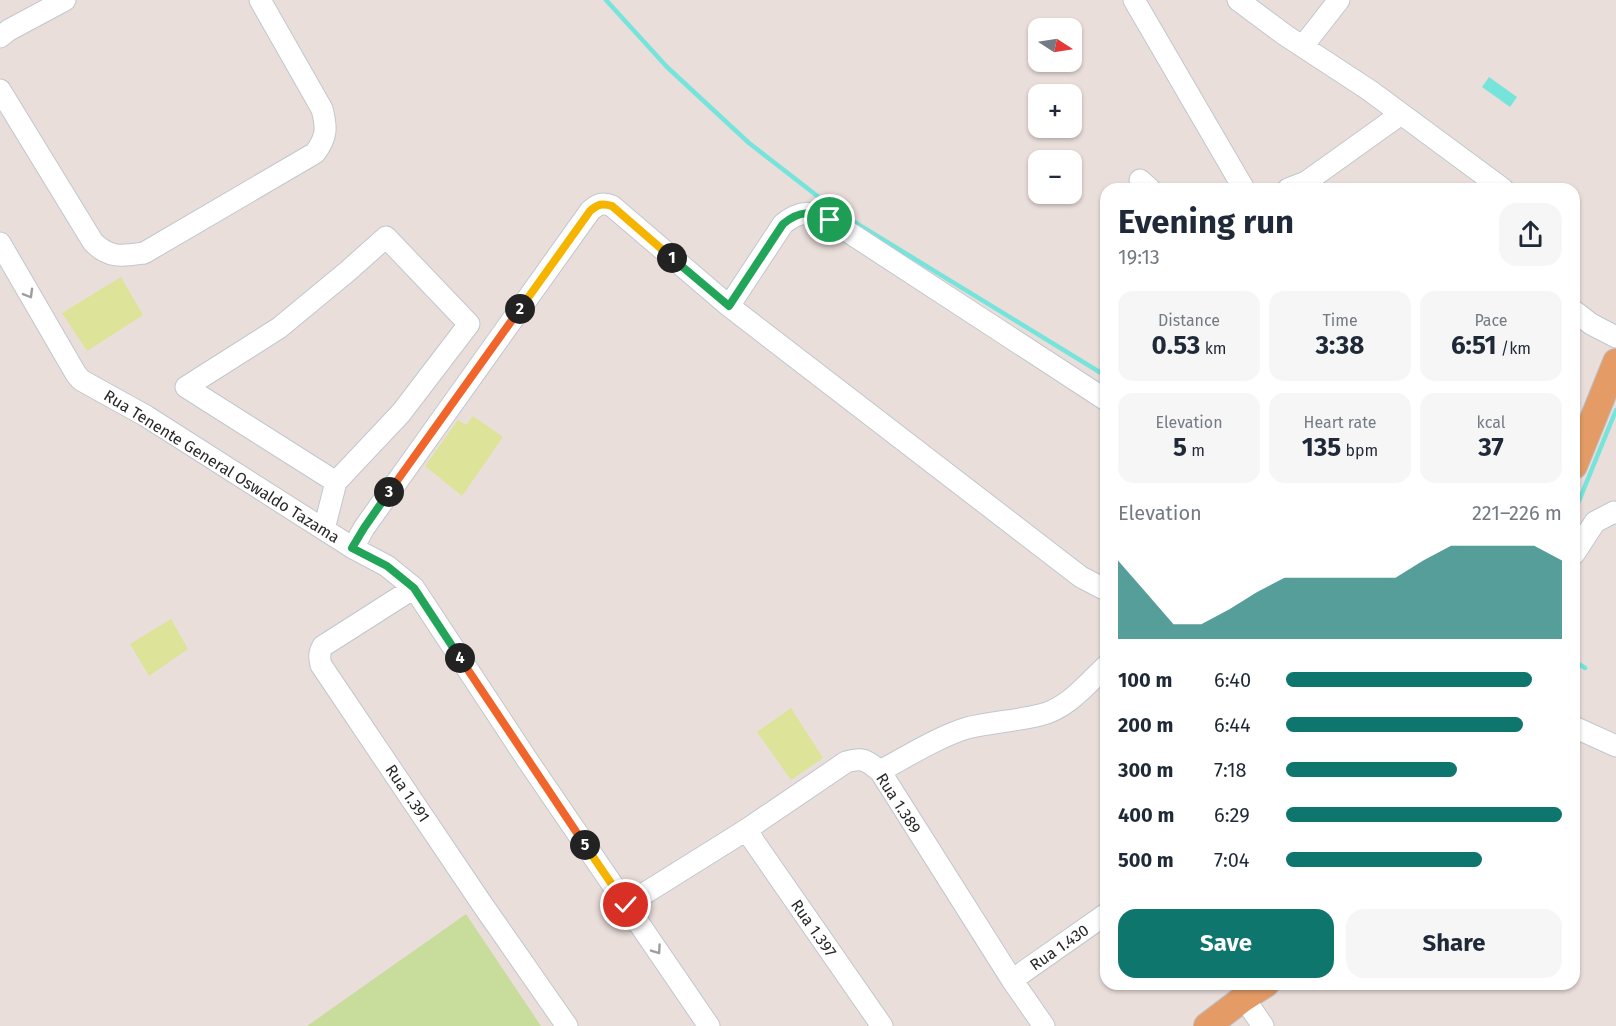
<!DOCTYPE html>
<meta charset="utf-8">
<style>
:root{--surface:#fff;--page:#f6f6f7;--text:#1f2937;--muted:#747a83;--accent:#0f766e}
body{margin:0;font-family:"Fira Sans",sans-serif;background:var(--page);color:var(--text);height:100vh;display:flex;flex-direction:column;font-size:22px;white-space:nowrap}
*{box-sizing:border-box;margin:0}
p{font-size:20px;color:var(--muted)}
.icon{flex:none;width:33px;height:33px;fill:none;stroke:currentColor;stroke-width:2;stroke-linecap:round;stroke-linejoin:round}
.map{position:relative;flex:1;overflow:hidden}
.details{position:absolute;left:1100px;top:183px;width:480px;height:807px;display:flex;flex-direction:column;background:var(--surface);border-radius:18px;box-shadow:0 2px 4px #0004}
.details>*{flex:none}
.needle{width:39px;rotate:102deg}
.fabs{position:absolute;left:1028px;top:18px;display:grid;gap:12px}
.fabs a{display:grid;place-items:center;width:54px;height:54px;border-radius:12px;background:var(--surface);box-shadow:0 2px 4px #0004;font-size:30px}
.pin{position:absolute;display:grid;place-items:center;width:51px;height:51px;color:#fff;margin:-26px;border:3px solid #fff;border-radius:50%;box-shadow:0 2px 6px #0007}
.km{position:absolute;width:30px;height:30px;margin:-15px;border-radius:50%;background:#222;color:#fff;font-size:16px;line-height:30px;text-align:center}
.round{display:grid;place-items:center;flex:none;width:63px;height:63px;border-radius:18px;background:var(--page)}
.headline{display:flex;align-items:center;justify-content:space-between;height:102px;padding:0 18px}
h1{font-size:33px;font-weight:700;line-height:45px}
.stats{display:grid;grid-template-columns:repeat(3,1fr);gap:9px;height:102px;padding:6px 18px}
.stats div{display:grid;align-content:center;border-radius:15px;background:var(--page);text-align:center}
.stats b{font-size:26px;font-weight:700}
.stats small{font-size:16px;font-weight:400}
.stats p{font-size:16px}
.chart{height:168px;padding:12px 18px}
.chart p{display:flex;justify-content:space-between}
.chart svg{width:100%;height:108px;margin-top:6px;fill:var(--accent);opacity:.7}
.button{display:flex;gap:12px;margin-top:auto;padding:12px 18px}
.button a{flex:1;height:69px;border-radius:18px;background:var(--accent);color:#fff;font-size:24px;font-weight:700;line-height:69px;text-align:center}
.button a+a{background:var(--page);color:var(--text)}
ul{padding:0 18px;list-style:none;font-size:20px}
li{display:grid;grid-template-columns:96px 72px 1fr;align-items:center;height:45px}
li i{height:15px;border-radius:8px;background:var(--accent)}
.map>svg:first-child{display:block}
.green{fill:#c8dc9c}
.pitch{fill:#dde398}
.water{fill:#76e4db}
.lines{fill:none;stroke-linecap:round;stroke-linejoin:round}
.stream{stroke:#76e4db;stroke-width:4.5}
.minor-casing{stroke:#c0c7ce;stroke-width:23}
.major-casing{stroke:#bebebe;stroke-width:28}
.minor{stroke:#fff;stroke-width:21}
.major{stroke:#e49b66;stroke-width:26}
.oneway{stroke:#9e9e9e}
.split-1-casing{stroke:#fff;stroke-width:12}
.split-2-casing{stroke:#fff;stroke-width:12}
.split-3-casing{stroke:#fff;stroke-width:12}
.split-4-casing{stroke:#fff;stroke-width:12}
.split-5-casing{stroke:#fff;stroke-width:12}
.split-6-casing{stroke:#fff;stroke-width:12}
.split-1{stroke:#22a559;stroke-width:8}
.split-2{stroke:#f5b400;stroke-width:8}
.split-3{stroke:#f0652b;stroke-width:8}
.split-4{stroke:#22a559;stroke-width:8}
.split-5{stroke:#f0652b;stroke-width:8}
.split-6{stroke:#f5b400;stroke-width:8}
.labels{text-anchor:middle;stroke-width:4.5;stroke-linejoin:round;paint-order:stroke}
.street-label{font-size:16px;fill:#282828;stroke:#fff}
</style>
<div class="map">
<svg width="1616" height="1026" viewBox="0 0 1616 1026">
<rect width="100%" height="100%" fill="#eadedb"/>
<path class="green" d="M466 914 541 1026H307Z"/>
<path class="pitch" d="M121 277 143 315 87 351 62 313Z
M473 416 503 437 462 496 425 466 458 420 466 425Z
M171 619 188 649 149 676 130 644Z
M791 708 823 758 791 780 757 732Z"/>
<path class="water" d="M1489 77 1517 97 1510 107 1482 87Z"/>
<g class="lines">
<path class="stream" d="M606 0 667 67 749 143 838 212 1106 376
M1574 513 1616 410
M1574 661 1585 668"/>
<g class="minor-casing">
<path id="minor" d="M1134 0 1244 189
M1238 0 1285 35 1369 90 1503 189
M0 37 9 30 65 0
M1303 46 1339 0
M0 90 93 242C109 259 123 256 144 253L315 153C327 137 327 128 322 109L260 0
M1140 180 1150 189
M1288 189 1306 182 1401 114
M0 243 76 374 81 380 146 416 353 548 387 566 414 588 528 761 709 1026
M729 306 783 224C800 210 811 211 830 220L1106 400
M1574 311 1591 324 1616 337
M324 529 336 482 186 387 279 328 348 271 386 237 469 324 401 413 336 482
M353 548 364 528 590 211C598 204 602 202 612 206L729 306 1081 577 1106 590
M1574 554 1595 522 1614 512 1616 513
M414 588 323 646C319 653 319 657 321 665L482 904 567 1026
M1574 727 1616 746
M880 771C906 757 938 737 967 728 991 722 1016 721 1040 715 1067 709 1087 684 1106 666
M746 830 882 1026
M626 905 746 830 846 762C863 757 866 760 880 771L1012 980 1044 1026
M1012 980 1106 914
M1244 998 1263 1026"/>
</g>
<g class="major-casing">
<path id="major" d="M1574 466 1616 362
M1207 1026 1244 998 1266 984"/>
</g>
<use href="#minor" class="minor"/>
<use href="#major" class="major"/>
</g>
<defs><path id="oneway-chevron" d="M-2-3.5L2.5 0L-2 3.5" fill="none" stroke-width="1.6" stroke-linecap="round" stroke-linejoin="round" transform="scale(1.5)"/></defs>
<g class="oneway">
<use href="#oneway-chevron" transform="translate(29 294) rotate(60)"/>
<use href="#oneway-chevron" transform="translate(657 950) rotate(55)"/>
</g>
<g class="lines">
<g class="split-1-casing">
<path id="split-1" d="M672 258 729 306 783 224C800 210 811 211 830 220"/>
</g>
<g class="split-2-casing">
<path id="split-2" d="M520 309 590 211C598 204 602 203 612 206L672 258"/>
</g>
<g class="split-3-casing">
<path id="split-3" d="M389 492 520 309"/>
</g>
<g class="split-4-casing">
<path id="split-4" d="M389 492 364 528 352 548 387 566 414 588 460 658"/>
</g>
<g class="split-5-casing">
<path id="split-5" d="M460 658 585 845"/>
</g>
<g class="split-6-casing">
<path id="split-6" d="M585 845 626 905"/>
</g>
<use href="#split-1" class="split-1"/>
<use href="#split-2" class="split-2"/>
<use href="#split-3" class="split-3"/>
<use href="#split-4" class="split-4"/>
<use href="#split-5" class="split-5"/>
<use href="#split-6" class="split-6"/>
</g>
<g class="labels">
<g class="street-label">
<text transform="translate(222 466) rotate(32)" y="6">Rua Tenente General Oswaldo Tazama</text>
<text transform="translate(408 793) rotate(56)" y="6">Rua 1.391</text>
<text transform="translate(899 803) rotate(57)" y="6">Rua 1.389</text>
<text transform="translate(814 928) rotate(55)" y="6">Rua 1.397</text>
<text transform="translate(1059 947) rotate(-35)" y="6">Rua 1.430</text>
</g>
</g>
</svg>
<div class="fabs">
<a><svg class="needle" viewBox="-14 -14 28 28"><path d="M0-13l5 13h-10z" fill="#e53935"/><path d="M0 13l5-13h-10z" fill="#747a83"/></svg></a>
<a>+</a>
<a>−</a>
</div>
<div class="pin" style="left:830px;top:220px;background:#1e9e55"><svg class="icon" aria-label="arrive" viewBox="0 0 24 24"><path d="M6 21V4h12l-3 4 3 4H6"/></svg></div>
<div class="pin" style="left:626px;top:905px;background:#d93025"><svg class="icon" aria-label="check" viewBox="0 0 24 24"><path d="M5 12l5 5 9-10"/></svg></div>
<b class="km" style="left:672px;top:258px">1</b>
<b class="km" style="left:520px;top:309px">2</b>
<b class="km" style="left:389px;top:492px">3</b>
<b class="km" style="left:460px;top:658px">4</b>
<b class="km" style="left:585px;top:845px">5</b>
<section class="details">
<div class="headline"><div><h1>Evening run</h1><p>19:13</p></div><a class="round"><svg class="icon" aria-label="share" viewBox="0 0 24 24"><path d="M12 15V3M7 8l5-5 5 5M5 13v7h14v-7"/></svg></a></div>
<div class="stats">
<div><p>Distance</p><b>0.53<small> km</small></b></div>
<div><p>Time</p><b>3:38</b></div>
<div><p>Pace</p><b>6:51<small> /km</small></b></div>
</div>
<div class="stats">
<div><p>Elevation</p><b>5<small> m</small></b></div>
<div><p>Heart rate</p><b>135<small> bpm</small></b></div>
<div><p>kcal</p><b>37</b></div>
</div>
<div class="chart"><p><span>Elevation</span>221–226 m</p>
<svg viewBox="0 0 160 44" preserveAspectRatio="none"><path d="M0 44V12L10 25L20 38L30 38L40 32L50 25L60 19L70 19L80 19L90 19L100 19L110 12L120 6L130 6L140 6L150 6L160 12V44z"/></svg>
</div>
<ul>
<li><b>100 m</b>6:40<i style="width:89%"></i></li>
<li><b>200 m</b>6:44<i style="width:86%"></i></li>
<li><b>300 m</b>7:18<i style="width:62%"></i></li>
<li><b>400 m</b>6:29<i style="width:100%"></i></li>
<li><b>500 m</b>7:04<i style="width:71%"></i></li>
</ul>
<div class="button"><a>Save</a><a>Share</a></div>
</section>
</div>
